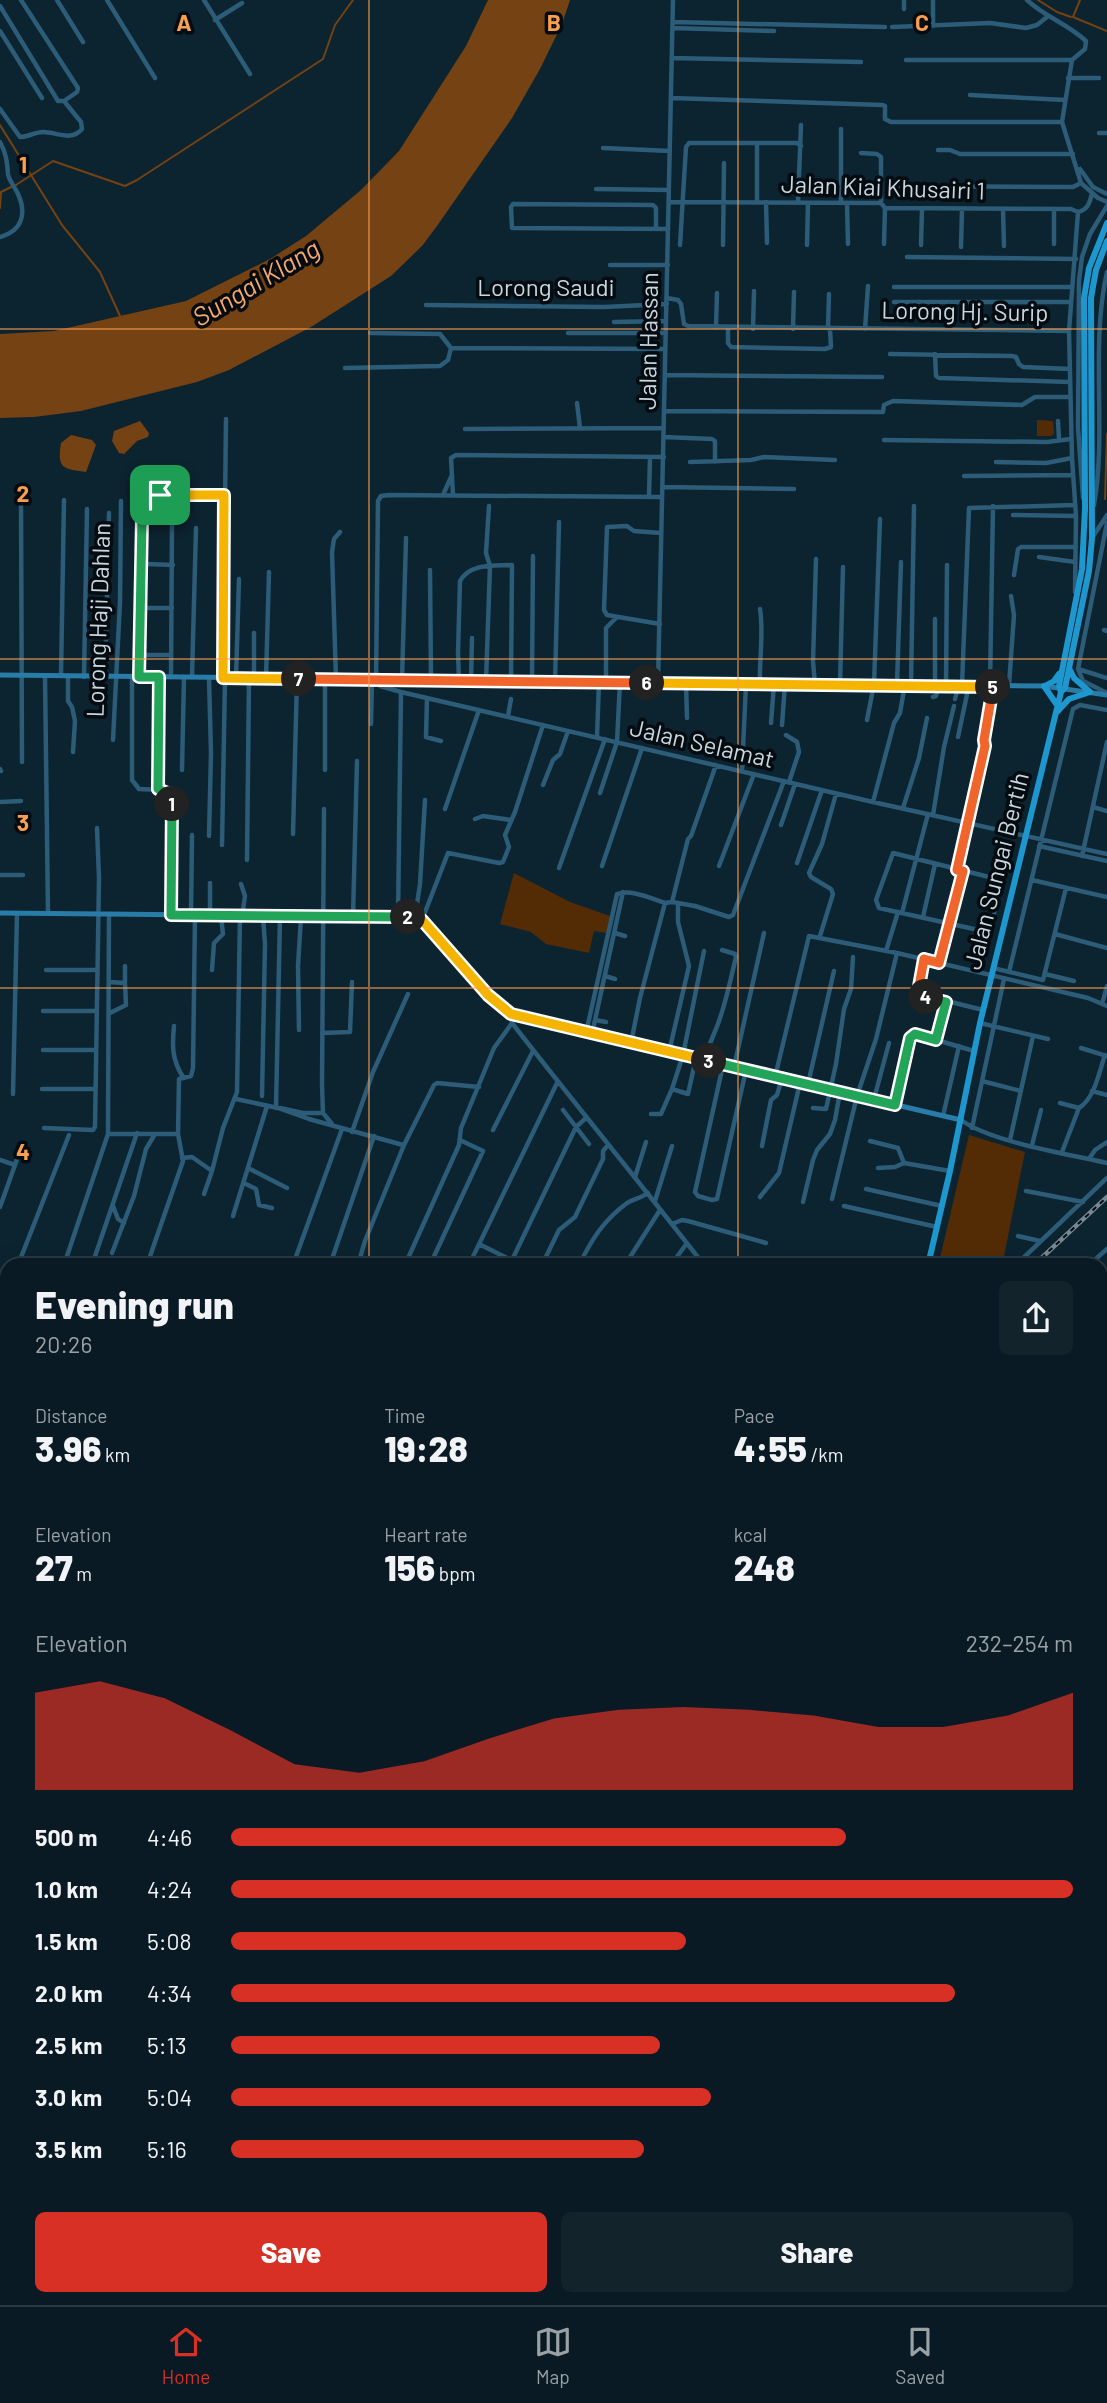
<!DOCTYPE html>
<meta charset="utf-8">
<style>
:root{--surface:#091a24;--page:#12232c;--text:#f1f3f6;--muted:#99a1a6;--line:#293841;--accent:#d93025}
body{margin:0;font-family:Barlow,sans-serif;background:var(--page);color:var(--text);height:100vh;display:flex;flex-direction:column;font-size:26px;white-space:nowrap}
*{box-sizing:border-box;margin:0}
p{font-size:23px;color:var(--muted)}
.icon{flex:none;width:38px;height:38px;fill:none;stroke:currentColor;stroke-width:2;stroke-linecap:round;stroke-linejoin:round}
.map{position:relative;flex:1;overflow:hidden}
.side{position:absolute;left:0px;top:1258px;width:1108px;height:1048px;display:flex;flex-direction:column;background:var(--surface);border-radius:21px 21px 0 0;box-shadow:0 7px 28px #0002,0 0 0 2px var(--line)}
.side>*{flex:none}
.pin{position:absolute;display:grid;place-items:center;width:60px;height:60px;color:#fff;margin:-30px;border-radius:14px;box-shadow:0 4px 10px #0006}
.km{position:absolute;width:35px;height:35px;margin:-18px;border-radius:50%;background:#222;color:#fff;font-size:19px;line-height:35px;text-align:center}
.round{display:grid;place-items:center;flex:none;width:74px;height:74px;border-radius:10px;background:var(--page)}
.headline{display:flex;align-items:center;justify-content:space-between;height:119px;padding:0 35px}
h1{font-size:38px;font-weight:800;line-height:52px}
.stats{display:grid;grid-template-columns:repeat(3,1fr);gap:10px;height:119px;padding:7px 35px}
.stats div{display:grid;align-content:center}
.stats b{font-size:35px;font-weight:800}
.stats small{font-size:19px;font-weight:400}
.stats p{font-size:19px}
.chart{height:196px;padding:14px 35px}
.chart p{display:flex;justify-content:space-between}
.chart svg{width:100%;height:126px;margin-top:7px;fill:var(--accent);opacity:.7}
.cta{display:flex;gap:14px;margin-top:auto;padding:14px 35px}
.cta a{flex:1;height:80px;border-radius:10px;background:var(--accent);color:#fff;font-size:28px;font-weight:800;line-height:80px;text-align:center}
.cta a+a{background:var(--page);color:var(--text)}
ul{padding:0 35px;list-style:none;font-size:23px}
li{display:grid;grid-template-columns:112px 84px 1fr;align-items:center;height:52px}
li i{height:18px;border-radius:9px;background:var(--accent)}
.tab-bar{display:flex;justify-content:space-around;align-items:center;height:98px;border-top:2px solid var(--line);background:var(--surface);font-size:19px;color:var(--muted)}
.tab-bar a{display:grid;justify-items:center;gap:4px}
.tab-bar .selected{color:var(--accent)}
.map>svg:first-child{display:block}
.green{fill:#532c06}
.water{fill:#754213}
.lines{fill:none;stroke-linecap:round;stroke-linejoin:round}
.stream{stroke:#754213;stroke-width:2}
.river{stroke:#754213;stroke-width:9}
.street{stroke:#2c5c77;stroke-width:4.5}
.secondary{stroke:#297ca8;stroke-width:5}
.primary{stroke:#1e96ce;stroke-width:6}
.highway{stroke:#00acf1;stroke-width:7}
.rail-casing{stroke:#768892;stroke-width:4.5}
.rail{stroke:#040b11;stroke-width:2;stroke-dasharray:5;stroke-linecap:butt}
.split-1-casing{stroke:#fff;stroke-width:14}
.split-2-casing{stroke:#fff;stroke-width:14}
.split-3-casing{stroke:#fff;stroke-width:14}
.split-4-casing{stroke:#fff;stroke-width:14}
.split-5-casing{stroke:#fff;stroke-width:14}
.split-6-casing{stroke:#fff;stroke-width:14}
.split-7-casing{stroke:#fff;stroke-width:14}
.split-8-casing{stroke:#fff;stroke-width:14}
.split-1{stroke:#22a559;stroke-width:9}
.split-2{stroke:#22a559;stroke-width:9}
.split-3{stroke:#f5b400;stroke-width:9}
.split-4{stroke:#22a559;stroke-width:9}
.split-5{stroke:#f0652b;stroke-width:9}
.split-6{stroke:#f5b400;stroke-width:9}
.split-7{stroke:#f0652b;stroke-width:9}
.split-8{stroke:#f5b400;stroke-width:9}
.grid{fill:none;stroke:#fb9e50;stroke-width:2;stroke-opacity:0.55}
.labels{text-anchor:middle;stroke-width:7;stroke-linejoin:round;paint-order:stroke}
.street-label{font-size:24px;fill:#c9d7df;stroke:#040b11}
.water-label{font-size:26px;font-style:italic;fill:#f9aa6b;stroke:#040b11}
.grid-label{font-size:23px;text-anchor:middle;font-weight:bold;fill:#fb9e50;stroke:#040b11;stroke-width:7;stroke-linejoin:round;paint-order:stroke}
</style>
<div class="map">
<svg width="1107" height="2305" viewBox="0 0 1107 2305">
<rect width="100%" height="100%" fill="#0c2330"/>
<path class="green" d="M1037 420 1053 421 1054 434 1051 436H1037Z
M514 873 570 902 610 916 606 933 594 931 589 953 546 944 531 932 500 924Z
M969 1135 1025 1152 1003 1261 1012 1265H952L939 1262Z
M1107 1314V1393L1101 1380V1319Z
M0 2072H7V2170L0 2171Z
M7 2281V2300H19L13 2305H0V2288Z"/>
<path class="water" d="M488 0H570L562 24 540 69 512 118 437 226 422 246 391 276 311 327 229 370 197 382 81 411 34 417 0 418V334L54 331 186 301 270 259 306 236 361 190 399 151 466 46Z
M140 421 149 433 148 437 137 441 124 454 119 453 112 441 114 431Z
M71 435 92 440 96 445 86 472C62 469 57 468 61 443Z"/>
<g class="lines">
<path class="stream" d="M1038 0 1057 12 1071 17
M1080 0 1073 17 1107 31
M0 125 62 225 100 272 120 316
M16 185 53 161 125 186 137 180 323 59 335 25 353 0
M0 208 1 192 11 187
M1105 499 1107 434
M1101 1504 1107 1500
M1101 1973H1107"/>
<path class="river" d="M0 2054H7"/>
<path class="street" d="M57 0 83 42
M107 0 155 78
M204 0 250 74
M1027 0C1045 17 1068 24 1086 41L1085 49 1072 60 1062 122 1081 183 1098 198 1107 202
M0 6 58 101H64L77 92 78 88 21 0
M904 9V0
M215 20 242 3
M673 22 885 27
M933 26V0
M892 27 990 23 1026 28 1037 25 1047 17
M673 28 774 31
M0 31 42 98
M672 58 861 62
M906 60H1072
M1068 78H1099
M970 95 1065 100
M671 98 883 105 885 106V119L891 122H1062
M0 109 20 137C28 137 35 132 43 132 57 132 71 142 82 129L81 122 64 101
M841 129V202
M1099 133H1107
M0 142C6 153 7 161 8 174 9 181 15 187 18 194 27 214 22 231 0 237
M603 148 670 151
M938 150H950L960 154H1073
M861 153 877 154 881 157V203
M1080 169 1093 187 1107 194
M891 186 1073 187 1081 183
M596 189 669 190
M669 202 881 203 885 208 1071 209 1078 212 1069 331 1072 458 1076 516 1075 592
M757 202V143
M766 202 767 243
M798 202 801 125
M847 203 848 244
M1003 209 1004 246
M1054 209V244
M1078 212C1088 210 1090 202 1092 193
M656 229V208L653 205 513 204 511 207 512 228 668 229
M884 244 885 208
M680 245 686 147 689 143H797L801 146
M723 245 724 163
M807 245 808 203
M921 245 922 209
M961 247 962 209
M907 257 1076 259
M610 265H668
M894 287H1071
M667 298 678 300 681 304 684 324 688 326 1069 331
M894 302H1070
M426 305 604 307 667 304
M614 322 666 321
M716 327 717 293
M728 328V343L731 347 825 349 831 347 830 329
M753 329 754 291
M793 329 794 292
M828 329 829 294
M865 329 868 286
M568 333H666
M451 348 665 349
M890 354 1012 356 1016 357 1019 364 1023 367 1070 369
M935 354 936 376 939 378 1070 382
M345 368 440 366 448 360 451 348 440 334 370 333
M665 375 882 377
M577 403 580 428
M665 411 883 412 884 405 893 401 1022 405 1035 397H1070
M1058 421 1059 439
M465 429 664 428
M664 437 712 439 715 441V462
M884 440 1047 442 1071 439
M690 462 751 460 764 457 835 460
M996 462 1046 463 1072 458
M964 476 1073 475
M663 487 794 489
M443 495 451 477
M453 495 451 458 456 455 664 457
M649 496 650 457
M662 497 389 495 381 496 378 501 376 682 380 686 401 692 873 802 1107 854
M1083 498 1078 427 1079 281 1082 257 1090 234 1107 206
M21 500 22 762
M1094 505C1107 432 1090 346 1107 272
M1013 515 1076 516
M1107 523 1078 669 1083 681 1107 693
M1094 535 1107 515
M1039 557 1075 562
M147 564 173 565
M430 570 431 680
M1014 575 1018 549 1021 547H1076
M146 608H172
M935 619V685
M660 624 607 615 604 610 607 527 627 526 634 531 661 533
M1104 630 1107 631
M145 655H171
M1078 669 1107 678
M45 676 48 913
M61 676 64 500
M68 676V701L72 707 75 721 73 752
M84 677 87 509
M105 677 109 513
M132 677V780L139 789 163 790 172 799 171 915
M139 677 142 519 149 516
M171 677 172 521 170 518 149 516 150 500 154 496 160 495H224
M192 677 196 528
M209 678 211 753 209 836
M223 678 226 419
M236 678 239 579
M254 678V633
M266 678 269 572
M336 679 332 552 334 539 340 532
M402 680 406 538
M459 681 458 653 460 581C470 563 493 566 512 565L511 681
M471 681 472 638
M486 681 490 566 486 553 489 506
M532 681 533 556
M555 682 559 522
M606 682V628L616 618
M658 683 673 0
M686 683 687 718
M760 684C759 659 764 633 760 609
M815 684 813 662 816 559
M840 684 843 567
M897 684 901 562
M911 684 914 506
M946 685 947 565
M962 685 969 508 1075 505
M990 685 993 506
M1009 685 1014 615 1011 596
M933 697 936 696 939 685
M427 698 426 737 441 741
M955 699 959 685
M508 716 511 699
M867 720 874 684 880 519
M771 723 774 684
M371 724 372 680
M782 725 785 684
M786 735 797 742 799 752 789 782
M597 737 599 682
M958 737 969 685
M113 740 120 602 121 501
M0 769 1 771
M182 770 184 677
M325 770V679
M742 771 746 684
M543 785 553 760 560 754 568 731
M158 789 159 677
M600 793 617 742 620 682
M0 802 21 801
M873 802 894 723 900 713 905 684
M1093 807 1107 811
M903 808 919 758 927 718
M324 809 322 1085 323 1113 332 1124
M445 809 479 710
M933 815 944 747 954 706
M475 819 483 816 511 820
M781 825 795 784
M293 834 297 679
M222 845 225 678
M1039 846 1107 861
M893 853 997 879 1001 883 990 931H983L879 908 876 900Z
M1082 856 1107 742
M247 860 249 678
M797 863 822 790
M602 866 642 748
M719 866 754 774
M559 868 605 739
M957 870 985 746 984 740 994 685
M0 875H23
M1032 880 1107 897
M241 884 245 896 242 917
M672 902 688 839 691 836 716 765
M902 913 928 814
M191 915 192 835
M210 916V883
M353 917 357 761
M398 917 401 692
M415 917 420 884 425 800
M923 917 935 864
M422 920 448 853 499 863 503 862 509 847 505 835 515 812 543 725
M615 933 625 936
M1055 934 1107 948
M820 936 833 894 831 889 811 877 809 873 822 844 836 794
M886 951 898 912
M924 959 918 989 919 994 983 1010
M939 963 963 871
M993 968 1043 980 1066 888
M46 970H97
M212 970 214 943 223 934 221 916
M1009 972 1073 709 1080 705 1107 710
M1045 974 1074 981
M605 976 615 979
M109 982 125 983V966
M1102 1004 1107 986
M43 1011H96
M110 1013 126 1005 125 983
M511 1015 512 1023C575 1104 641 1184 704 1265
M595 1020 606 1022
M980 1023 1048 1039
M174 1026C172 1046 172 1060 183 1077
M299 1030 298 966 301 917
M322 1033 350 1032 352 982
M586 1033 617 894C631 889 650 898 665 903
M592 1034 623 892
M936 1040 946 1002
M631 1043 640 998 665 903 672 902 695 906 729 917 733 915 784 781
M1081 1048 1107 1056
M43 1050H96
M669 1052 689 966 678 922V903
M696 1058 688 1094 672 1089 683 1055 704 951
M705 1060C709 1042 715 1034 720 1018 727 998 731 977 736 957L735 954 722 950
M723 1065 695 1192 698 1196 712 1200 717 1199 746 1070
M734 1067 764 933
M775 1077 809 936 897 953 1088 998 1107 1006
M982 1081 1021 1091
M808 1084 834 971
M42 1089H95
M1092 1091 1107 1095
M13 1094 17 913
M262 1096 265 944 263 917
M236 1099 278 1108 309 1119 403 1145
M874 1099 889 1043
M1060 1103 1079 1108
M895 1105 912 1035 916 1034 974 1051
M276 1108 280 917
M280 1108 303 1113H323
M813 1108 826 1109 836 1064 844 1009 851 989 853 957
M563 1110 589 1144
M651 1114H661L672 1089
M943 1116 959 1046
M961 1120C991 1142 1068 1154 1107 1163
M44 1128 93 1130 95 1127 99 878 97 828
M972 1128 1004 979
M493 1130 533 1051
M352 1132 373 1072 408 994
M108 1134H178
M1010 1140 1033 1036
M870 1141 898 1148 904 1163
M1032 1145 1041 1110
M762 1146 771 1100 777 1095 782 1078
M1062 1152 1079 1108C1095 1098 1099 1072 1105 1055
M182 1158 192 1157 212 1171
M1089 1159 1095 1150 1107 1142
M0 1160 15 1165 0 1207
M15 1165 21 1147
M248 1168 287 1188
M878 1168 895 1167 904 1163 950 1171
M635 1177 646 1142
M244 1183 256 1189 259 1205 272 1208
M866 1189 942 1206
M1026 1191 1083 1202
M204 1194 212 1171 223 1128 237 1092 240 917
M760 1197 779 1173 800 1083
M832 1199 857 1096 876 1039 897 953
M655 1201 672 1146
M803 1202 813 1160 817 1150 830 1134 835 1120 840 1092
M113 1206 118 1219 124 1223
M844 1206 937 1227
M233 1216 267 1106
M672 1224 682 1220 688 1221 766 1243
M1018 1236 1040 1241
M479 1244 507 1258 509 1261 507 1265
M112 1253 134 1196 146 1149 155 1134
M513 1258 576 1127 586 1118
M1018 1263 1107 1178
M18 1265 69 1135
M64 1265 108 1134 109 914
M92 1265 137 1133
M147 1265 183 1161 178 1134 179 1079 191 1076 193 1068 195 916
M293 1265 342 1129
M330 1265 374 1136
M358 1265 365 1241 404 1145 434 1085 437 1083 479 1087
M405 1265 459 1145 461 1128 494 1048 512 1023
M430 1265 483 1151 460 1140
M469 1265 557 1083
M542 1265 559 1230 575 1217 603 1159V1151L608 1145
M579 1265C592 1239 603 1221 627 1203 634 1199 641 1198 648 1193
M625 1265 660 1210
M671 1265 687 1243
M742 1265 744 1258
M917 1265V1263L928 1265
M1089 1265 1107 1249
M0 1313 7 1295
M1101 1314 1107 1308
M1101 1387 1107 1402
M0 1448 7 1454
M1101 1461 1107 1457
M0 1476 7 1467
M1101 1539 1107 1535
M1101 1543 1107 1558
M0 1563 7 1558
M1101 1587 1107 1584
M0 1632 7 1635
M1101 1632 1107 1629
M1101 1681 1107 1678
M1102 1725 1107 1723
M0 1749 7 1734
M1101 1764 1107 1761
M0 1777 7 1762
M0 1839 7 1823
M0 1877 7 1881
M1101 1896 1104 1894 1107 1900
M0 1918 7 1903
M4 1992 7 1978
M1101 2010 1107 2007
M1101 2113 1103 2112
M0 2284 7 2278
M327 2300 333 2305
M18 2305 25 2300
M82 2305 88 2300
M191 2305 198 2300
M260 2305 267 2300
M340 2305 345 2300
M352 2305 357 2300
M469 2305 475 2300
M495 2305 500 2300
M556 2305 561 2300
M613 2305 618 2300
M775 2305 780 2300
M951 2305 957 2300"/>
<path class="secondary" d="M0 675 1044 686 1107 695
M0 913 415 917 422 920 488 995 511 1015 961 1120
M1101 1659 1107 1673
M1101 1834 1107 1831
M1101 1840 1107 1837
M1101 1861 1107 1858
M1101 1870 1107 1867
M435 2305 440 2300
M443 2305 448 2300
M459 2305 463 2300"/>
<path class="primary" d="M1070 670 1074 678 1090 692
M1044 686 1057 705
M1045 686 1054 681 1059 674
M1061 692 1065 688 1089 571 1092 538 1091 298 1096 270 1107 241
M1057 712 1069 699 1090 692
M928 1265 950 1171 980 1023 1061 692 1059 686 1082 569 1085 509 1084 298 1089 268 1107 223"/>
<path class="highway" d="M1101 1847 1107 1844
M1101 1855 1107 1852"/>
<g class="rail-casing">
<path id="rail" d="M1034 1265 1107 1197
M0 2226 7 2219"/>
</g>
<use href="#rail" class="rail"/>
</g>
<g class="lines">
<g class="split-1-casing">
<path id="split-1" d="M160 495 152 498 149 516 142 519 139 677H159L158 789 167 793 172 804"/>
</g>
<g class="split-2-casing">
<path id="split-2" d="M172 804 171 915 408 917"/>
</g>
<g class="split-3-casing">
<path id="split-3" d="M408 917 422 920 488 995 511 1014 709 1061"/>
</g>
<g class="split-4-casing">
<path id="split-4" d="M709 1061 895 1105 910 1038 915 1034 936 1040 946 1002 926 997"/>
</g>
<g class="split-5-casing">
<path id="split-5" d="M926 997 919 995 918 992 924 959 939 963 963 871 957 870 985 746 984 740 993 687"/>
</g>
<g class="split-6-casing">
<path id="split-6" d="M647 683 993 687"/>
</g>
<g class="split-7-casing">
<path id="split-7" d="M299 679 647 683"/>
</g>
<g class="split-8-casing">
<path id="split-8" d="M160 495H224L223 678 299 679"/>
</g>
<use href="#split-1" class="split-1"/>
<use href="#split-2" class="split-2"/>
<use href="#split-3" class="split-3"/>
<use href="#split-4" class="split-4"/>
<use href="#split-5" class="split-5"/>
<use href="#split-6" class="split-6"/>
<use href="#split-7" class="split-7"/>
<use href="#split-8" class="split-8"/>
</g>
<path class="grid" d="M369 0V1265M738 0V1265M0 329H1107M0 659H1107M0 988H1107M0 1317H7M1101 1317H1107M0 1646H7M1101 1646H1107M0 1976H7M1101 1976H1107M369 2300V2305M738 2300V2305"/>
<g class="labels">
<g class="street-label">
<text transform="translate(883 188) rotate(2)" y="8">Jalan Kiai Khusairi 1</text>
<text x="546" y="296">Lorong Saudi</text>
<text transform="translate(965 312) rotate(1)" y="8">Lorong Hj. Surip</text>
<text transform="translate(649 341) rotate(-89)" y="8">Jalan Hassan</text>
<text transform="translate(99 620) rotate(-88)" y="8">Lorong Haji Dahlan</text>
<text transform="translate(702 744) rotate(13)" y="8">Jalan Selamat</text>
<text transform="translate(997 871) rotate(-76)" y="8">Jalan Sungai Bertih</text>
</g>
<g class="water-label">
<text transform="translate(256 283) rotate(-31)" y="9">Sungai Klang</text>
</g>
</g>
<g class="grid-label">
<text x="184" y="31">A</text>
<text x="554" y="31">B</text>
<text x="922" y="31">C</text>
<text x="23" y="173">1</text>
<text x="23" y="502">2</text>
<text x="23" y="831">3</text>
<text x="23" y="1160">4</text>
</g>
</svg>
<div class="pin" style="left:160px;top:495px;background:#1e9e55"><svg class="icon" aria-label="arrive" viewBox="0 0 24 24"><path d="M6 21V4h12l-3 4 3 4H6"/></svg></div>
<b class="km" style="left:172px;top:804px">1</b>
<b class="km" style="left:408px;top:917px">2</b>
<b class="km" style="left:709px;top:1061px">3</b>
<b class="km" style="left:926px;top:997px">4</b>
<b class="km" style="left:993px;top:687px">5</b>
<b class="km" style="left:647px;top:683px">6</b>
<b class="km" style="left:299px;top:679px">7</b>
<section class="side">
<div class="headline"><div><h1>Evening run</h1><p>20:26</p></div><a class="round"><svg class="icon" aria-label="share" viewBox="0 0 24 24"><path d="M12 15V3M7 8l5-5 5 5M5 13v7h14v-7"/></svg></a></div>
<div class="stats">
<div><p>Distance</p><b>3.96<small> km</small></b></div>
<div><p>Time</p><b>19:28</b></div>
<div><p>Pace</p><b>4:55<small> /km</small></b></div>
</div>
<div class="stats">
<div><p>Elevation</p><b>27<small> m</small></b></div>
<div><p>Heart rate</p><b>156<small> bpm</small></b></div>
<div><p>kcal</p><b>248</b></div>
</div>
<div class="chart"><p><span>Elevation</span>232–254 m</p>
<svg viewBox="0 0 160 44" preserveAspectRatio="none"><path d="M0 44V10L10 6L20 12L30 23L40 35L50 38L60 34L70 26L80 19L90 16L100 15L110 16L120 18L130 22L140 22L150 18L160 10V44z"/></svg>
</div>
<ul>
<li><b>500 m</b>4:46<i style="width:73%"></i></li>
<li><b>1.0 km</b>4:24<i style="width:100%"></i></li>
<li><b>1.5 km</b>5:08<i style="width:54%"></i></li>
<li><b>2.0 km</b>4:34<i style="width:86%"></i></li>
<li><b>2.5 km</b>5:13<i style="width:51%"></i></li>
<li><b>3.0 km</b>5:04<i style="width:57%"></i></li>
<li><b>3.5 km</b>5:16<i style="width:49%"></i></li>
</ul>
<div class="cta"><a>Save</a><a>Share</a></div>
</section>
</div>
<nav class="tab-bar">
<a class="selected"><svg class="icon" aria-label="home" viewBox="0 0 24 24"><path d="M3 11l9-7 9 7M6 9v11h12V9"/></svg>Home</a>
<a><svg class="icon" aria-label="map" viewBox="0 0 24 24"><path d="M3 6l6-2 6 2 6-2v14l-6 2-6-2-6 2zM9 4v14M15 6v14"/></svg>Map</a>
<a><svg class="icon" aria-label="saved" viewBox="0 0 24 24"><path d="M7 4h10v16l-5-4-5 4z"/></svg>Saved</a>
</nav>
